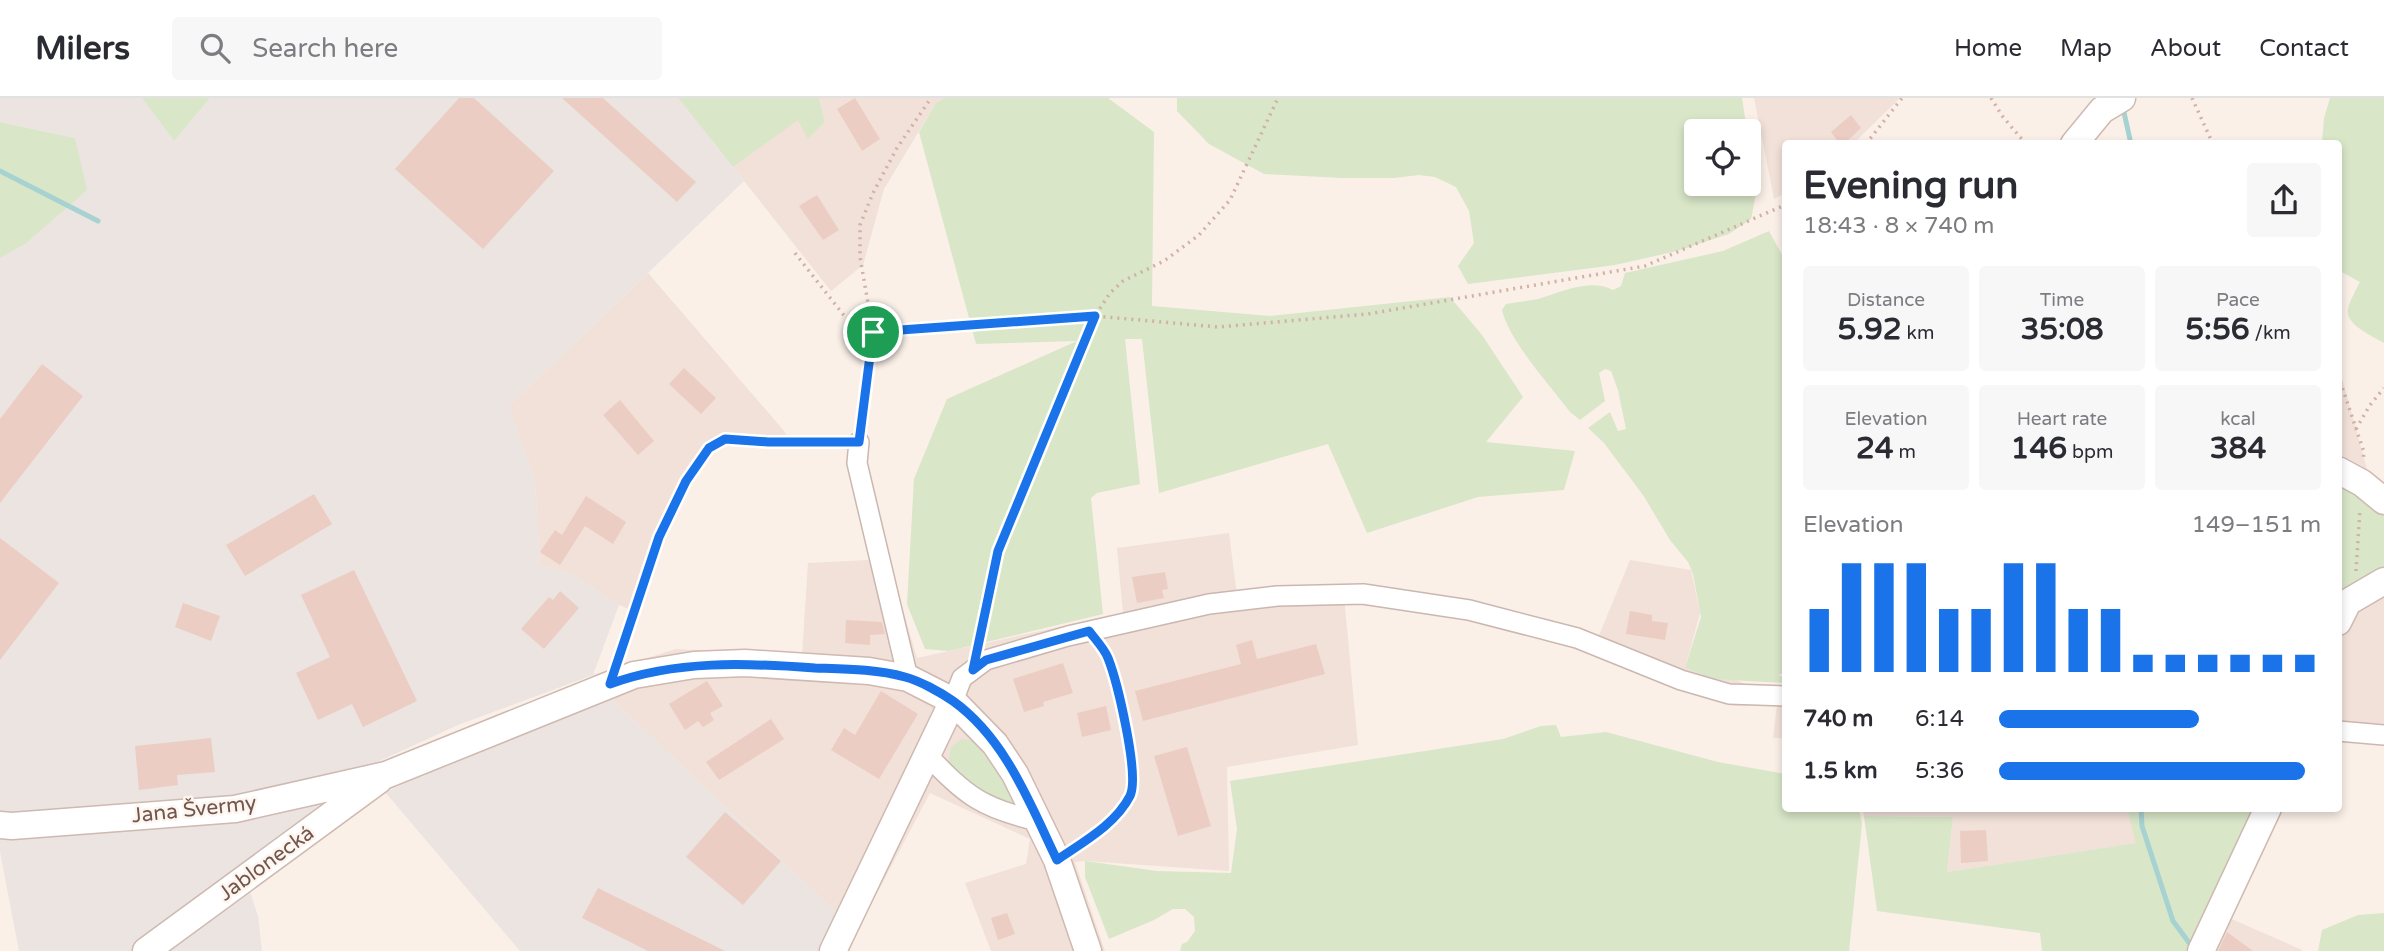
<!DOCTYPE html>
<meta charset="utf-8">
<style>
:root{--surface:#fff;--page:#f7f7f7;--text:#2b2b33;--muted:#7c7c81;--line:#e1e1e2;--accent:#1a73e8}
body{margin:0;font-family:"Varela Round",sans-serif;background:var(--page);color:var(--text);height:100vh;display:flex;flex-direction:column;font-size:26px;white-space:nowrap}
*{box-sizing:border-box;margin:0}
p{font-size:23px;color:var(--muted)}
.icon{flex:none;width:38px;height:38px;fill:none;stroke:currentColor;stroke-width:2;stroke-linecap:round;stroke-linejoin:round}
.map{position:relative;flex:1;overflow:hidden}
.side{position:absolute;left:1782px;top:42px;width:560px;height:672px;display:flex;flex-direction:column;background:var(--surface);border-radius:7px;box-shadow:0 4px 10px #0003}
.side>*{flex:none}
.buttons{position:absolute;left:1684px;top:21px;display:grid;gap:14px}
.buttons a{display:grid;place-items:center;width:77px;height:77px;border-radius:7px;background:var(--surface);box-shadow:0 4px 10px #0003;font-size:35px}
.pin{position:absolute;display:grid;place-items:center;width:60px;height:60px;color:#fff;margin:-30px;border:4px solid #fff;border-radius:50%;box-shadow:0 2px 7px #0007}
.round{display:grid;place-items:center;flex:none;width:74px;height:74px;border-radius:7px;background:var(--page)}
.head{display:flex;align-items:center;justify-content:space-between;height:119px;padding:0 21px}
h1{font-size:38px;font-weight:800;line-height:52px}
.metrics{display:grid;grid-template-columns:repeat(3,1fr);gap:10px;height:119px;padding:7px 21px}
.metrics div{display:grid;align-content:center;border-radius:7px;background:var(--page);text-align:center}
.metrics b{font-size:30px;font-weight:800}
.metrics small{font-size:19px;font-weight:400}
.metrics p{font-size:19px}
.chart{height:196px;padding:14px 21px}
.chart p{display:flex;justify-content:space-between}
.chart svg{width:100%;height:126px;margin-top:7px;stroke:var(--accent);stroke-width:6}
ul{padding:0 21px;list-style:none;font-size:23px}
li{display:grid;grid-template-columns:112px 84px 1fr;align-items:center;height:52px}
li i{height:18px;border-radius:9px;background:var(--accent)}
header{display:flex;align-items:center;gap:42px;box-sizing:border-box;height:98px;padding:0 35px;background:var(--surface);border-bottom:2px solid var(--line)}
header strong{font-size:33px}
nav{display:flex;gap:38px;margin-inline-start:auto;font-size:24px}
.search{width:490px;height:63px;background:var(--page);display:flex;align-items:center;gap:18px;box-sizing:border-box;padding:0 24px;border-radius:7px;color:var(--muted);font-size:26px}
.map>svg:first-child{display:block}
.residential{fill:#f1e1d8}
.industrial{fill:#ebe4e1}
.green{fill:#d9e6c8}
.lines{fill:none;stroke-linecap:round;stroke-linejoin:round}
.stream{stroke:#a6d2d1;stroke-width:5}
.building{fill:#eccdc3}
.street-casing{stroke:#cbb7b0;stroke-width:22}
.secondary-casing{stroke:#cfb9b0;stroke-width:29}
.path{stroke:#d1b0a6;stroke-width:3.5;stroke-dasharray:2 5;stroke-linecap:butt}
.street{stroke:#fff;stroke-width:19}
.secondary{stroke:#fff;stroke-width:26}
.route-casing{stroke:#fff;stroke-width:14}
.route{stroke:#1a73e8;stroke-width:9}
.labels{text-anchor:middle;stroke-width:5;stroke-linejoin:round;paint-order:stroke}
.street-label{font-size:21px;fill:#71564f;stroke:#fdf5ee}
</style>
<header>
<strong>Milers</strong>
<div class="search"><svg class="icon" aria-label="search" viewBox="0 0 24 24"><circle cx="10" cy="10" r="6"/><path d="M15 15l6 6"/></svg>Search here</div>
<nav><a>Home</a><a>Map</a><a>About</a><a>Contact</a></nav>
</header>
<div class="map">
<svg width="2384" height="853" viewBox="0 0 2384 853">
<rect width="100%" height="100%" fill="#faf0e8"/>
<path class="residential" d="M819 0H944L936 5 884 91 863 167 831 193 733 69 798 21 809 40 825 24Z
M1754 0H1900L1854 45 1785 46V95L1774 101Z
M648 175 785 334 788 346H721L690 379 658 446 632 512 619 507 572 476 540 467 535 382 509 308Z
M2338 266 2367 371 2338 355Z
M1229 435 1238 505 1344 499 1358 647 1227 669 1229 773 1086 763 1075 764 1105 853H991L965 785 1026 766 1030 741 930 695 858 831 841 819 611 600 593 577 676 551 802 557 808 465 888 461 917 560 1123 515 1117 450Z
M1630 462 1691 472 1700 515 1685 570 1712 581 1736 582 1750 588 1785 590V640H1773L1777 607 1733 608 1591 557Z
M2384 494V645L2338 640V506Z
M1863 711H2127L2137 745 1947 774 1953 719 1864 718Z
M2211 812 2302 852V853H2193Z"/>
<path class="industrial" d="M0 0H142L174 43 210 0H678L744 83 509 308 535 382 540 467 572 476 619 507 593 577 458 627 375 665 386 694 466 657 611 600 841 819 825 853H520L385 694 249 791 258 818 262 853H19L0 754V160L25 146 75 40 0 24Z"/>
<path class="green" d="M142 0H210L174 43Z
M678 0H819L825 24 808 41 798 22 733 69Z
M944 0H1108L1154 34 1152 208 1270 218 1450 199 1482 237 1523 299 1486 344 1575 353 1564 392 1478 399 1367 435 1328 346 1159 395 1142 241H1125L1140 386 1097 395 1091 400 1103 516 949 553 925 551 907 506 914 381 947 301 1077 243 976 246 919 34 936 5Z
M1177 0H1742L1747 33H1696V86H1748V41L1756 96 1751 121 1729 136 1677 153 1615 167 1468 186 1458 168 1474 145 1469 113 1456 89 1435 79 1419 77 1394 80H1342L1264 76 1209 46 1177 13Z
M2330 0H2384V245C2373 238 2345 227 2348 211 2350 202 2356 192 2360 184L2338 172V46L2322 45 2324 20Z
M0 24 75 40 87 92 25 146 0 160Z
M1769 133 1785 162V575L1778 577 1785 580V585L1712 581 1685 570 1701 519 1693 476 1688 464 1670 442 1643 397 1604 345 1588 330 1610 314 1618 333 1626 331 1618 292 1611 273 1605 271 1599 275 1605 303 1580 322 1570 314C1550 287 1509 243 1502 212L1506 206C1516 204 1528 203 1538 201 1562 194 1589 180 1613 192L1621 188 1625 175 1723 153Z
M2338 382 2384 410V477L2338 503Z
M1556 627 1561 639 1606 634 1718 664 1785 676V710L1859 711 1862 726 1849 853H1180L1182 846 1187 844 1195 833 1194 819 1185 811H1173L1154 822 1109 841 1085 779V763L1157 773 1231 775 1237 731 1230 683 1503 641 1541 628Z
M962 641 978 643 1021 704 1015 708C987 697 968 688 948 666L951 649Z
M2127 711H2257L2193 853H2042L2040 835 1877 813 1864 718 1953 719 1947 774 2136 745Z
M2384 815V853H2318L2322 832 2358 817Z"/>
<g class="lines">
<path class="stream" d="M2123 10 2131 46
M0 73 98 123
M2141 710 2142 728 2173 823 2193 850"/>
</g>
<path class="building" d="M459 0H474L554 73 483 151 395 71Z
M562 0H603L696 84 677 104Z
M855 0 880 41 862 53 837 11Z
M1851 17 1861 30 1844 46H1840L1831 34Z
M817 97 839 132 823 142 799 108Z
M42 266 83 298 0 405V321Z
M684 270 716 300 701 316 669 286Z
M620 302 654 343 638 357 603 317Z
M314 396 332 426 245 478 226 447Z
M586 398 626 424 613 446 585 428 560 467 540 454 555 432 562 437Z
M0 440 59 485 0 562Z
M354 472 417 603 363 629 352 606 318 622 296 575 330 559 301 497Z
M1165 474 1168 491 1162 492 1164 500 1137 505 1132 479Z
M560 493 579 510 544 551 521 531 549 499 553 502Z
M183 505 220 518 211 543 175 529Z
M1630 513 1652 517V523L1668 525 1665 542 1626 536Z
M846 522 882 524 885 536 870 537V547L845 545Z
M1252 542 1257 561 1316 546 1325 576 1143 623 1135 593 1241 566 1236 547Z
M1063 565 1073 595 1043 604 1044 608 1024 614 1013 581Z
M707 583 723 608 710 615 714 622 703 629 698 623 685 632 669 606Z
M881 593 918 616 879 681 831 652 844 630 855 637Z
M1106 608 1111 632 1082 639 1077 615Z
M771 621 784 641 719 682 706 664Z
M211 640 215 674 177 677 178 687 139 692 135 648Z
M1187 649 1211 728 1178 738 1154 658Z
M725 714 781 763 743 807 686 759Z
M1986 732 1988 763 1961 765 1960 733Z
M598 790 725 853H648L582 820Z
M1007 815 1015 836 998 842 991 820Z
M2227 834 2253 853H2218Z"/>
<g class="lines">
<g class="street-casing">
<path id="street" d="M859 344 857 365 908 580
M953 603 962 580 986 562 1068 538 1209 506 1277 498 1363 496 1469 512 1577 540 1681 582 1729 596 1785 598
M2338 633 2384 637
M927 657C967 698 981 710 1038 723"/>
</g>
<g class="secondary-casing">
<path id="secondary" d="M2074 46 2102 12 2122 0
M2338 372 2362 385 2384 403
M2338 524 2348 504 2384 483
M0 727 12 728 235 711 386 677 634 577 694 567 745 565 869 573 908 580 953 603 995 646 1015 676 1057 762 1088 853
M146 853 379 682
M833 853 953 603
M2201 853 2268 710"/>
</g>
<path class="path" d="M1991 0 2003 19 2026 46
M2192 0 2213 46
M1866 46 1902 0
M795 155 871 252
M873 234 1095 218 1218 229 1368 216 1645 168 1785 107
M2338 277 2364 354 2363 362
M860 328 865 289 872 254 873 234 860 159V127L873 95 897 50 931 0
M2356 331 2370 307 2384 290
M2356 473 2360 411
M979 545 998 453 1095 218 1110 195 1123 183 1164 163 1199 137 1230 102 1278 0
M619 561C635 516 677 356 724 341 736 338 754 343 767 344 792 345 817 344 842 344
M1076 749C1096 735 1120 720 1130 697 1142 670 1115 588 1107 558L1101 548"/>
<use href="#street" class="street"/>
<use href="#secondary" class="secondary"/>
</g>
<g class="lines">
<g class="route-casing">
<path id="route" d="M1095 218 998 453 973 572 986 562 1089 533C1095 541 1104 550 1108 560 1117 583 1140 677 1130 698 1115 727 1083 744 1057 762 1030 706 1006 641 953 603 940 594 920 583 905 579 876 571 845 571 815 570 746 565 676 562 610 586L659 439 686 383 709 350 725 341 768 344H859L873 234Z"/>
</g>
<use href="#route" class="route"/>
</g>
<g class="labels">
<g class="street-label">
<text transform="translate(194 711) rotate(-6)" y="7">Jana Švermy</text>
<text transform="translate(266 765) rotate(-36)" y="7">Jablonecká</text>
</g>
</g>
</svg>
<div class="buttons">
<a><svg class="icon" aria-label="locate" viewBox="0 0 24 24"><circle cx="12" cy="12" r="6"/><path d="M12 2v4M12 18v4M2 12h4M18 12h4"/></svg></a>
</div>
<div class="pin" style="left:873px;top:234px;background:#1e9e55"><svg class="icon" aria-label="arrive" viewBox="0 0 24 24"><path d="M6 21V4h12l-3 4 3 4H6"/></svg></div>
<section class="side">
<div class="head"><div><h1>Evening run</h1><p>18:43 · 8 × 740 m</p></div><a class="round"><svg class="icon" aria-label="share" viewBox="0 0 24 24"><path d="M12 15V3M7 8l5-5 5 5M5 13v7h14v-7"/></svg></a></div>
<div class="metrics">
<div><p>Distance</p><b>5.92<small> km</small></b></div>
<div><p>Time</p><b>35:08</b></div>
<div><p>Pace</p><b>5:56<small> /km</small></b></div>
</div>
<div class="metrics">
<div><p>Elevation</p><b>24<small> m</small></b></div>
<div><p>Heart rate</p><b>146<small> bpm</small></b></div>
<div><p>kcal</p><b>384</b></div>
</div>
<div class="chart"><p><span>Elevation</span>149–151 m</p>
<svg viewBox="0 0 160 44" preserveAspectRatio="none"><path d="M5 44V22M15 44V6M25 44V6M35 44V6M45 44V22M55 44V22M65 44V6M75 44V6M85 44V22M95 44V22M105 44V38M115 44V38M125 44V38M135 44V38M145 44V38M155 44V38"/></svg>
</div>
<ul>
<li><b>740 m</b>6:14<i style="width:62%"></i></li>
<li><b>1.5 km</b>5:36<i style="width:95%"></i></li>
</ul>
</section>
</div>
